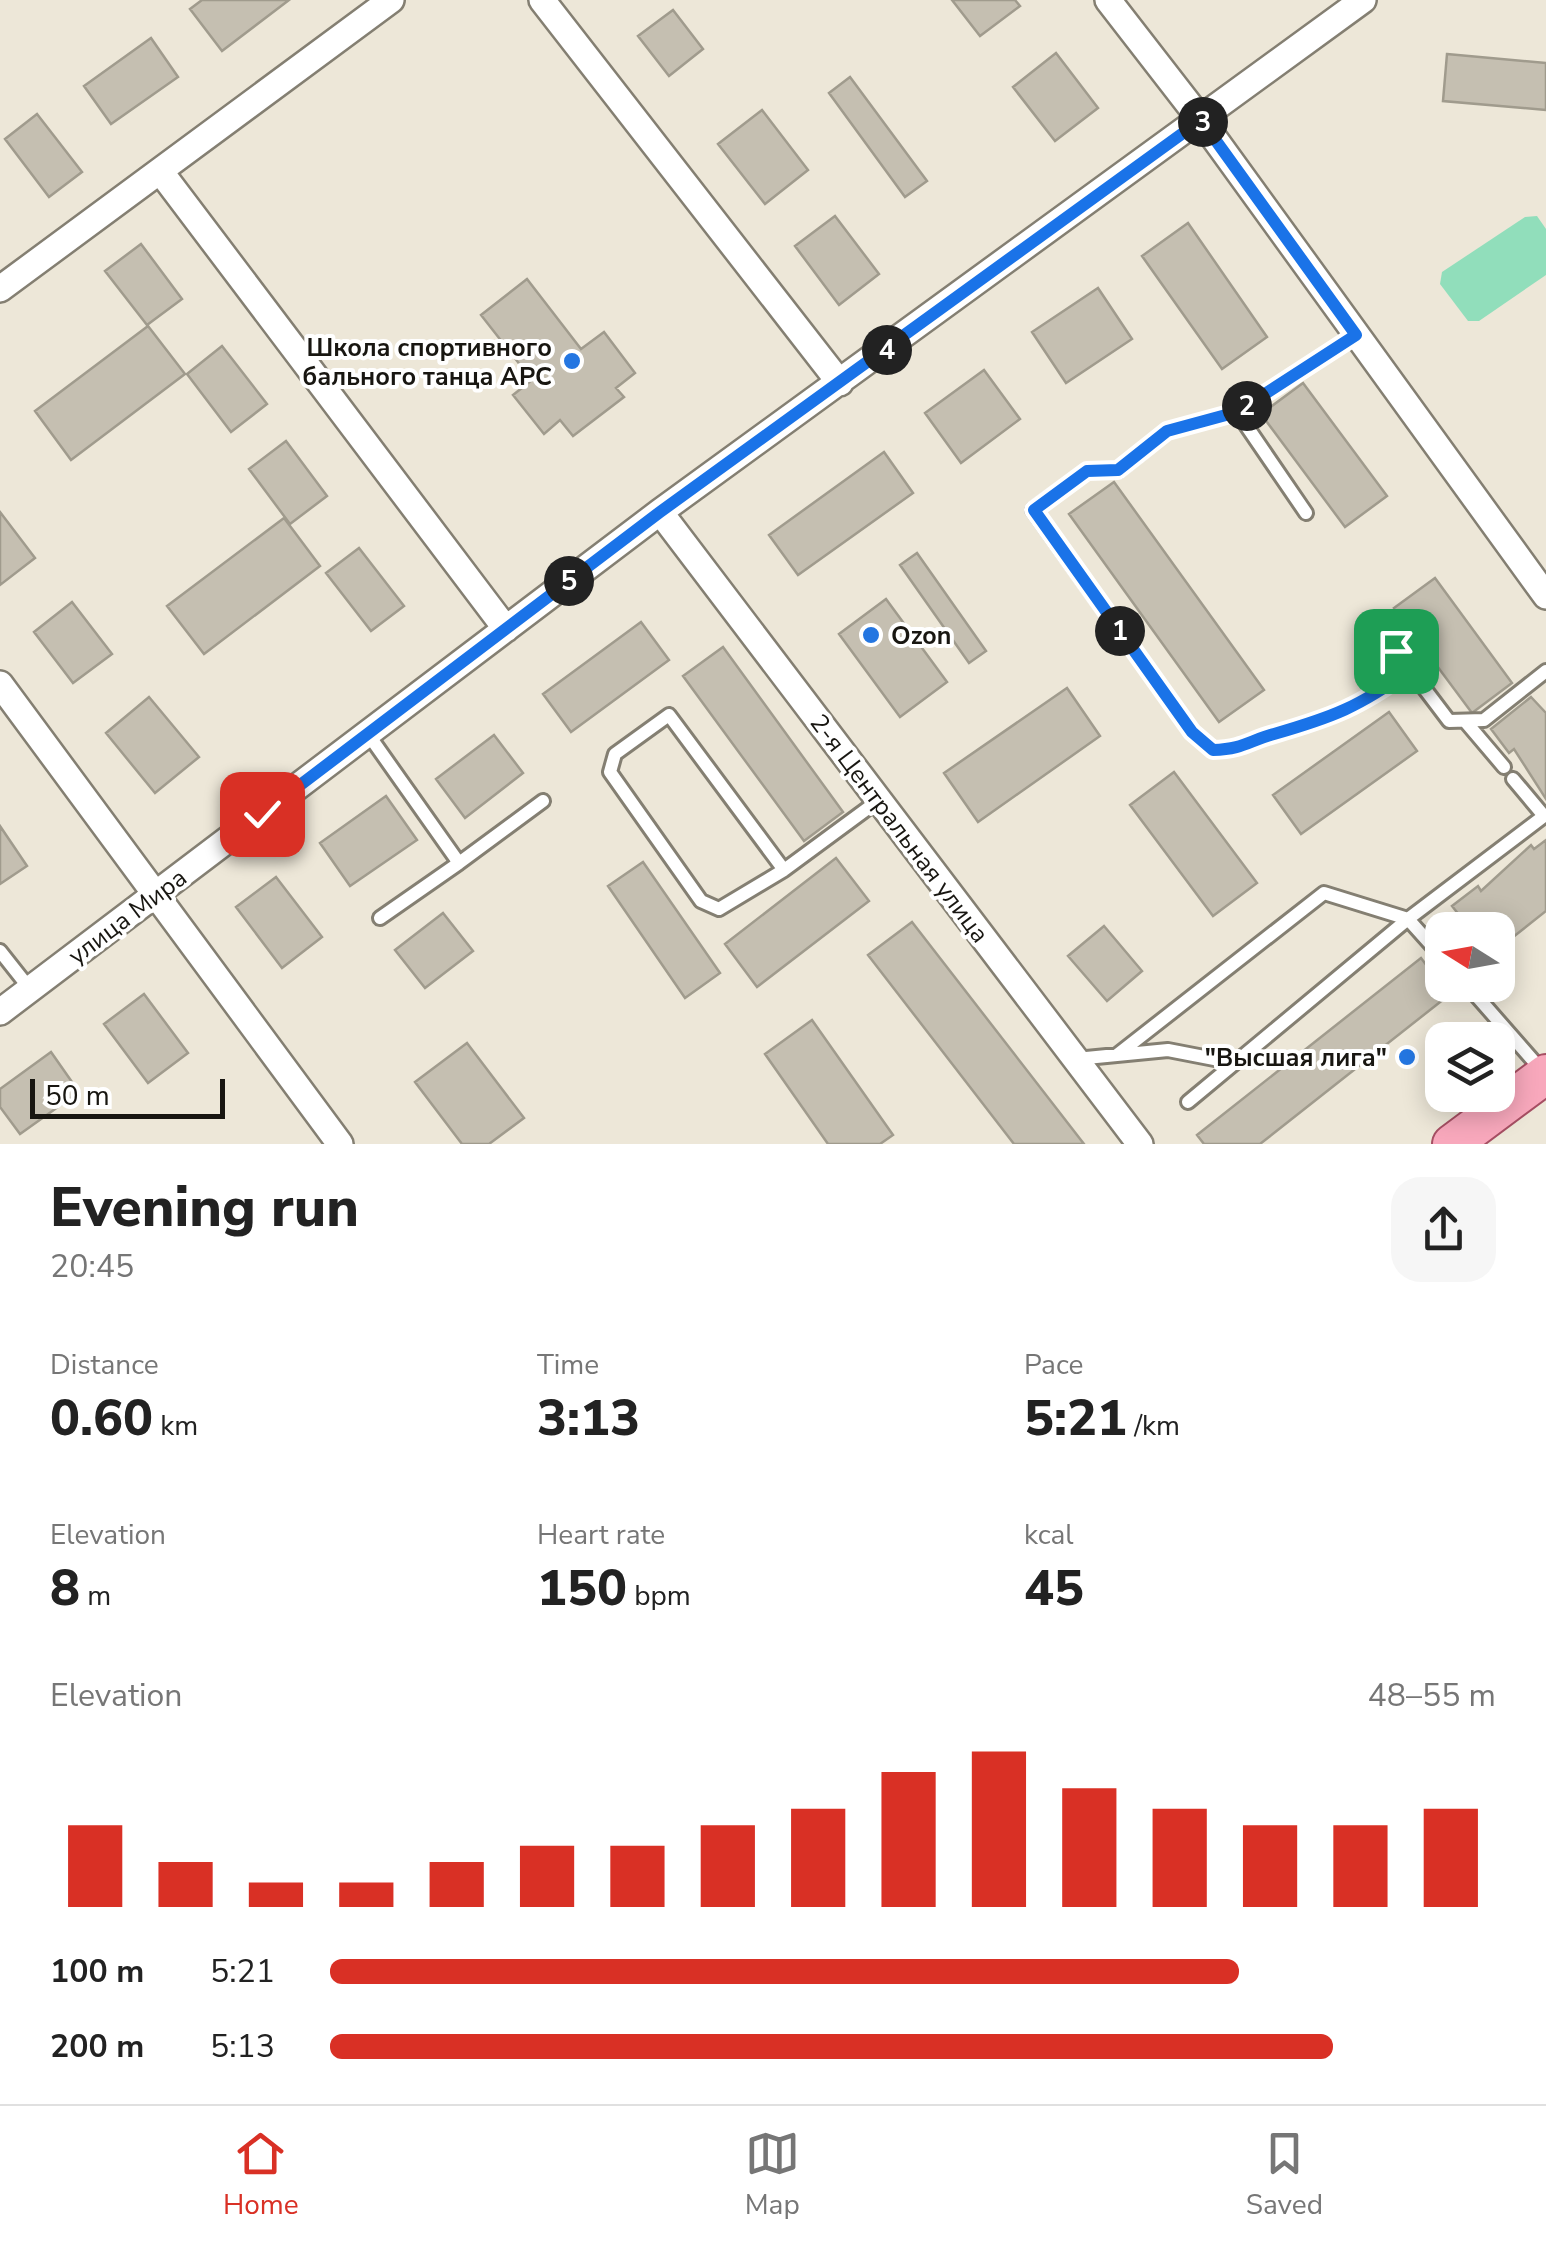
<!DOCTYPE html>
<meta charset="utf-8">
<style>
:root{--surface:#fff;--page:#f6f6f6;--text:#222;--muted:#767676;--line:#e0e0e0;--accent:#d93025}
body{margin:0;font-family:"Nunito Sans",sans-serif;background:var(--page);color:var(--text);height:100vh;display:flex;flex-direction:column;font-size:38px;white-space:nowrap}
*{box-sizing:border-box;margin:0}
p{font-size:32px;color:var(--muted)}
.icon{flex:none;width:55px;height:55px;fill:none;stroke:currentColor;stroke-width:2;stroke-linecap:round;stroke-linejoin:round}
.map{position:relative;height:1144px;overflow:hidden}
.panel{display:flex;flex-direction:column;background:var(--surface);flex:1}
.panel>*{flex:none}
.needle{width:65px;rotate:281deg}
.buttons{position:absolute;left:1425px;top:912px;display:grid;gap:20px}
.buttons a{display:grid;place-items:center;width:90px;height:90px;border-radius:20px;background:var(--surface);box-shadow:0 5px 25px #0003;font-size:50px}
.scale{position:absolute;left:30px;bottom:25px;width:195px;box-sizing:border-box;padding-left:10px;border:5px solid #181611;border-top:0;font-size:28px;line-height:35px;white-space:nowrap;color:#181611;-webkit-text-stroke:8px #fff;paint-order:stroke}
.pin{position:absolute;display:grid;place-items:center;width:85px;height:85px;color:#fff;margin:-42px;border-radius:20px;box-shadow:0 5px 15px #0006}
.km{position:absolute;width:50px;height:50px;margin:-25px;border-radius:50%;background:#222;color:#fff;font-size:28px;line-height:50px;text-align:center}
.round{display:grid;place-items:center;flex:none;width:105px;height:105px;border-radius:30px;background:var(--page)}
.summary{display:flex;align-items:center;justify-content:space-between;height:170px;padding:0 50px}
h1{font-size:55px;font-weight:800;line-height:75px}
.metrics{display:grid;grid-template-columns:repeat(3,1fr);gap:15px;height:170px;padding:10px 50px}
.metrics div{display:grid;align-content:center}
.metrics b{font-size:50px;font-weight:800}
.metrics small{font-size:28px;font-weight:400}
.metrics p{font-size:28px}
.chart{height:280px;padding:20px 50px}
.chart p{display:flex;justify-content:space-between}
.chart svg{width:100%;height:180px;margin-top:10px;stroke:var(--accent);stroke-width:6}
ul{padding:0 50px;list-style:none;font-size:32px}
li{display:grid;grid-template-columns:160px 120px 1fr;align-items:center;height:75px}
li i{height:25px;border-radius:12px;background:var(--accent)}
.menu{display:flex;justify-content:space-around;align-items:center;height:140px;border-top:2px solid var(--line);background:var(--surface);font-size:28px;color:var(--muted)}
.menu a{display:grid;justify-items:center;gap:5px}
.menu .current{color:var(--accent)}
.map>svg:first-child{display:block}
.green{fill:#91debb}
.building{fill:#c5bfb1;stroke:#a09b8d;stroke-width:2.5}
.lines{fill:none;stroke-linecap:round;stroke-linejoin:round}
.service-casing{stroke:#847f72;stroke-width:18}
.minor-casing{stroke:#847f72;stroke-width:30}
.primary-casing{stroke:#a64f63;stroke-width:42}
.service{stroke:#fff;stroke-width:12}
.minor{stroke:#fff;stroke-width:25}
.primary{stroke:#f8a8bc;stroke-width:38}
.route-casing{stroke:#fff;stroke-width:20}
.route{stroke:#1a73e8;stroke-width:12}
.poi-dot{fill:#2476e1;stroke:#fff;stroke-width:4}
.labels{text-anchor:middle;stroke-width:8;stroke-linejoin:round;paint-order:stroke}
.poi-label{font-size:25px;font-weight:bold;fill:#181611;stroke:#fff;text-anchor:end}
.street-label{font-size:25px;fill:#181611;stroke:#fff}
</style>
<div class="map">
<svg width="1546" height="1144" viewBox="0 0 1546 1144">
<rect width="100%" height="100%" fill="#ede7d8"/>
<path class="green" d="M1537 216 1546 229V275L1479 321H1468L1440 284 1442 272 1525 217Z"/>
<path class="building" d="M202 0H289L222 51 190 9Z
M952 0H1015L1020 6 980 36Z
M673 10 703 49 669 76 638 36Z
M151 38 178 77 111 124 84 86Z
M1056 53 1098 108 1055 141 1013 87Z
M1447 54 1546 63V110L1443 101Z
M850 77 927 181 905 197 829 93Z
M762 110 808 170 765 204 718 144Z
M37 114 82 172 49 197 5 139Z
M835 216 879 274 839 305 795 246Z
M1188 223 1267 337 1222 369 1142 256Z
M141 244 182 299 147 325 105 271Z
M527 279 581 349 604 332 635 373 616 388 624 397 573 436 560 420 544 434 513 395 532 380 481 315Z
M1098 288 1132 339 1066 383 1032 332Z
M148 326 185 374 71 460 35 411Z
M222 346 267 404 231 432 187 374Z
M984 370 1020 419 961 463 925 413Z
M1303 383 1387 496 1345 527 1261 414Z
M286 441 327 496 290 524 249 469Z
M884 452 913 493 798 575 769 535Z
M1114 482 1264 690 1219 722 1069 514Z
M0 512 35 558 0 585Z
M284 518 320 566 204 654 167 606Z
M359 548 404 606 371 631 326 573Z
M917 553 986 651 969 663 900 565Z
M1435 578 1512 683 1472 713 1394 608Z
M886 599 947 682 900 717 839 634Z
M72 602 112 654 73 683 34 632Z
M641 622 669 660 571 732 543 694Z
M723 647 843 812 804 841 683 676Z
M1067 688 1100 736 978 822 944 773Z
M149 697 199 757 155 793 106 733Z
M1531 697 1546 713V799L1514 749 1509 753 1491 729Z
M1389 712 1417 751 1301 834 1273 795Z
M494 735 523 773 465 818 436 779Z
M1174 772 1257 883 1213 916 1130 805Z
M386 796 417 840 350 886 320 843Z
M0 826 27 866 0 884Z
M1546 840V911L1508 941 1502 934 1498 938V930H1471L1452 906 1478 886 1481 891 1531 845 1534 849Z
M836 858 869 901 757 987 725 944Z
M643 862 720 973 685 998 608 886Z
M276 877 322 937 282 968 236 907Z
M443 913 473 951 425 988 395 950Z
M912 922 1084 1144H1014L868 955Z
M1104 926 1142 971 1107 1001 1068 956Z
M1421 958 1449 995 1260 1144H1204L1197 1135Z
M144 994 188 1053 148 1083 104 1024Z
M812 1020 893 1135 880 1144H828L765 1054Z
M467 1043 524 1118 489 1144H462L415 1082Z
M51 1052 79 1092 20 1134 0 1107V1089Z"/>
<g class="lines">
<g class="service-casing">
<path id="service" d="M1237 412 1167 431 1119 470 1087 471 1033 510 1192 732 1213 750C1244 749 1247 741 1274 734 1333 717 1359 707 1410 670
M1306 513 1237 412 1356 335
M1396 651 1449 721 1484 720 1546 671
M1465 721 1504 767
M368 734 459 863 380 918
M459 863 543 801
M784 870 669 715 615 754 610 772 701 901 719 909 784 870 879 800
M0 951 30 989
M1467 985 1544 1073
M1117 1055 1324 893 1408 919 1442 957
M1076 1059 1168 1050 1235 1063
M1188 1102 1408 919 1544 816 1513 779"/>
</g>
<g class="minor-casing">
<path id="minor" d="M542 0 840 383
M1108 0 1201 120 1546 596
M160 171 506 629
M0 289 391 0
M660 512 1140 1144
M0 684 340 1144
M0 1012 660 512 1363 0"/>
</g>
<g class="primary-casing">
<path id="primary" d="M1452 1144 1546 1074"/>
</g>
<use href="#service" class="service"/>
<use href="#minor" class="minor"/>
<use href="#primary" class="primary"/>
</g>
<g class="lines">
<g class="route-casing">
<path id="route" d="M262 814 660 512 1201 120 1356 335 1237 412 1167 431 1118 470 1087 471 1034 510 1192 732 1213 750C1244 749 1248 741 1274 734 1333 717 1359 707 1410 670L1396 651"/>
</g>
<use href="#route" class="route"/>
</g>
<g class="poi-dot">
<circle cx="572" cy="361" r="10"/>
<circle cx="871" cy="635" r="10"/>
<circle cx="1407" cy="1057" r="10"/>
</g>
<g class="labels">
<g class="poi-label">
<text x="552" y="356">Школа спортивного<tspan x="552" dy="29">бального танца АРС</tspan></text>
<text x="891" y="644" text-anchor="start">Ozon</text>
<text x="1387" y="1066">"Высшая лига"</text>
</g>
<g class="street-label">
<text transform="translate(900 828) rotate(53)" y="9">2-я Центральная улица</text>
<text transform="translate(127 916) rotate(-37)" y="9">улица Мира</text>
</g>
</g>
</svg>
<div class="buttons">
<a><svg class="needle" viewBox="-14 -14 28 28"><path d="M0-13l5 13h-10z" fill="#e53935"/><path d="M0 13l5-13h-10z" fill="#767676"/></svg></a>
<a><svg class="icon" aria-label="layers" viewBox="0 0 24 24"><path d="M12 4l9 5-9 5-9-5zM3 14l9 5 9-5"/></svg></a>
</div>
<div class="scale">50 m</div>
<div class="pin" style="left:1396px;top:651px;background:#1e9e55"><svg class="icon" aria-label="arrive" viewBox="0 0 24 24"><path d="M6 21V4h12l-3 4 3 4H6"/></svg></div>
<div class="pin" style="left:262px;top:814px;background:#d93025"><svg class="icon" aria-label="check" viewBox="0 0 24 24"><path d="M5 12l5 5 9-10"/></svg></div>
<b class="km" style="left:1120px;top:631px">1</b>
<b class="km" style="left:1247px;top:406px">2</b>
<b class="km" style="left:1203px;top:122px">3</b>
<b class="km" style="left:887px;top:350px">4</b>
<b class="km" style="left:569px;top:581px">5</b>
</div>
<section class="panel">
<div class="summary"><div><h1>Evening run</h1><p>20:45</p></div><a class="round"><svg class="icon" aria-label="share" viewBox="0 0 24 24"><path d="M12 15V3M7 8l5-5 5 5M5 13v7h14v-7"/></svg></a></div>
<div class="metrics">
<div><p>Distance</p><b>0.60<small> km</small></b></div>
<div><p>Time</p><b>3:13</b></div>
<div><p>Pace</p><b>5:21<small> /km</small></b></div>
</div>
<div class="metrics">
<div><p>Elevation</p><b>8<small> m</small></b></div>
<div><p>Heart rate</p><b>150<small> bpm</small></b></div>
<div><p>kcal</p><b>45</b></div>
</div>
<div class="chart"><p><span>Elevation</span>48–55 m</p>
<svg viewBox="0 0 160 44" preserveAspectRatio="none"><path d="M5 44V24M15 44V33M25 44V38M35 44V38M45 44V33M55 44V29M65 44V29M75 44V24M85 44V20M95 44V11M105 44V6M115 44V15M125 44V20M135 44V24M145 44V24M155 44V20"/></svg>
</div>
<ul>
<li><b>100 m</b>5:21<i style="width:78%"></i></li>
<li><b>200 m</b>5:13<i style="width:86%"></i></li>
</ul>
</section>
<nav class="menu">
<a class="current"><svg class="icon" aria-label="home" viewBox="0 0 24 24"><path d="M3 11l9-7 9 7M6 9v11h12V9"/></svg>Home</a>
<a><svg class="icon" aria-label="map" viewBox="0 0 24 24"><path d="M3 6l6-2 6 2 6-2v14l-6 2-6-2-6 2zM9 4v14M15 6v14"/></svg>Map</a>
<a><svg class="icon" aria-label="saved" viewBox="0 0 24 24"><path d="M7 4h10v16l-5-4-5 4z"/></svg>Saved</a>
</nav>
